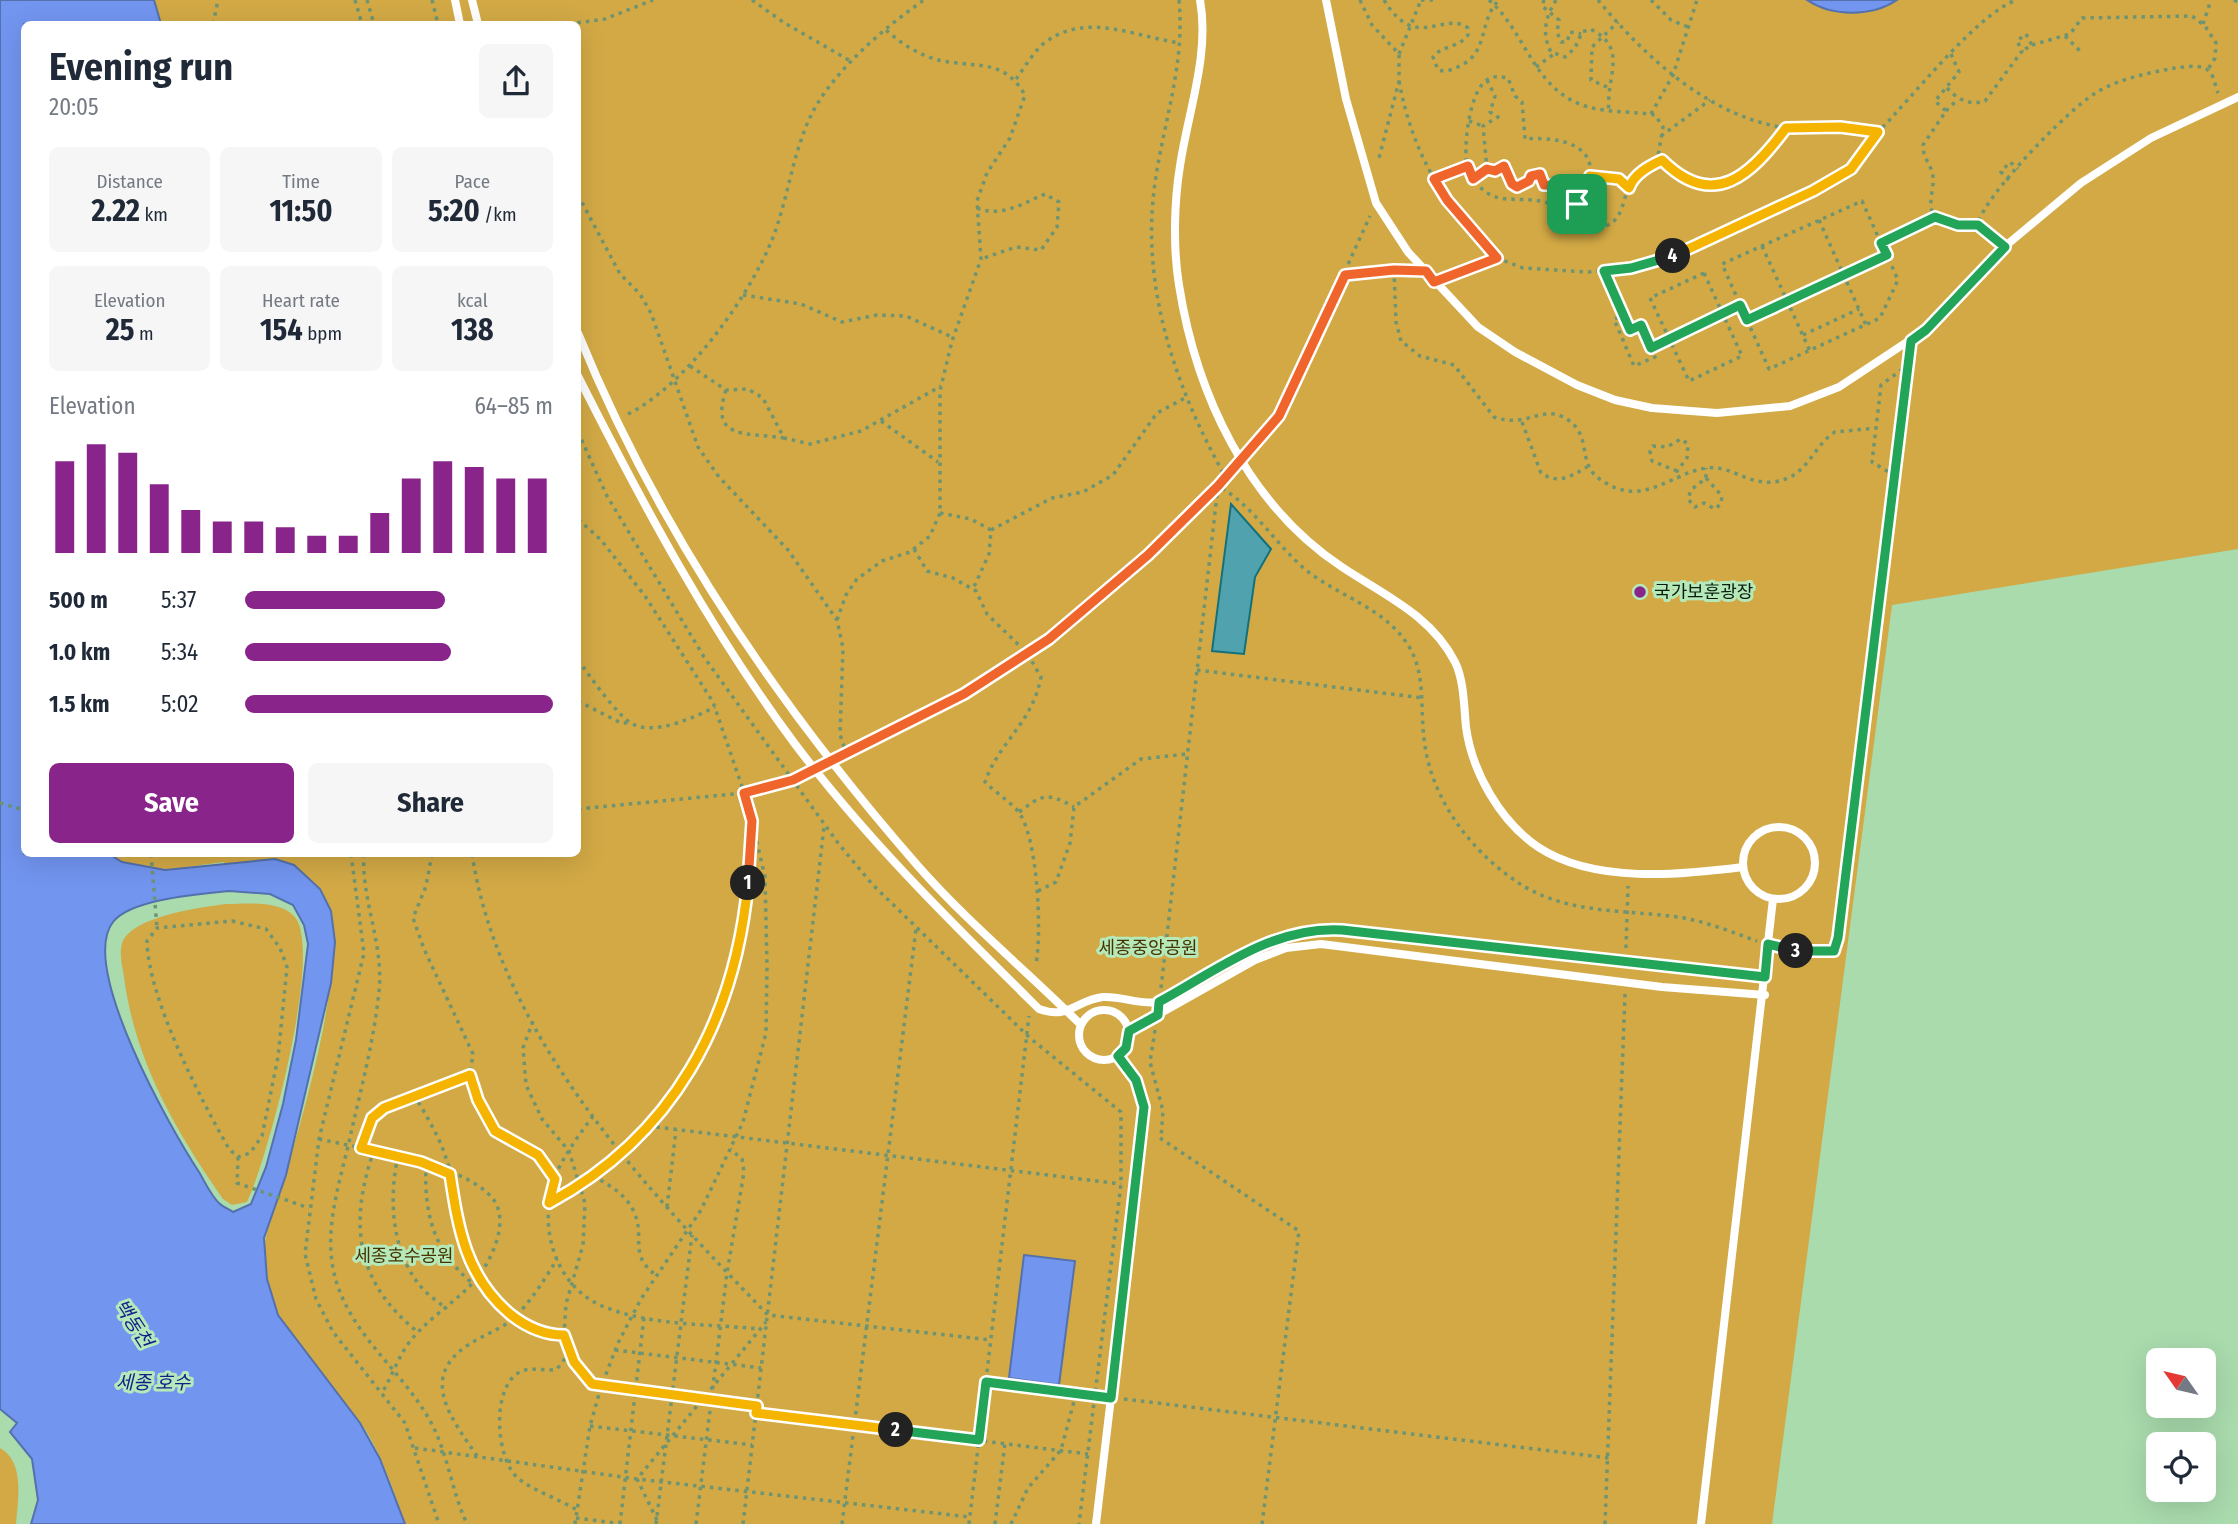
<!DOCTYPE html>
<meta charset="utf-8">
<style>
:root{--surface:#fff;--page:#f6f6f7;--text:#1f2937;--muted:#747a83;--accent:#89248b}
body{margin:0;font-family:"Fira Sans Condensed","Noto Sans KR",sans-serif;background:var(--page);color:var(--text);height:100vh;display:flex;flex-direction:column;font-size:26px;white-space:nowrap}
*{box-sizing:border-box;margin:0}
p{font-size:23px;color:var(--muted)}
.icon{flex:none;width:38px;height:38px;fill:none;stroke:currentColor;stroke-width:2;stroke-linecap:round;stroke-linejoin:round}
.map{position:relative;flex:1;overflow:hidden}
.panel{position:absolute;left:21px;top:21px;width:560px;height:836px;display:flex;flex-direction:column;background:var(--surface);border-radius:10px;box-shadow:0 7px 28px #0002}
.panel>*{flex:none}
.needle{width:46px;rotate:304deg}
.tools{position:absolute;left:2146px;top:1348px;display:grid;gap:14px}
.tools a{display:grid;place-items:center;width:70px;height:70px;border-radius:10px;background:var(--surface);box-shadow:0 7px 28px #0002;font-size:35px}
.pin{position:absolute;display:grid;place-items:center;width:60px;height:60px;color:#fff;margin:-30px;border-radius:14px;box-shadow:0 4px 10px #0006}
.km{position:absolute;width:35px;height:35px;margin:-18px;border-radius:50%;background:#222;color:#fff;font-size:19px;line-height:35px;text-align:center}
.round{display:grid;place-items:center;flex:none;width:74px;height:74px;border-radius:10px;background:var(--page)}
.overview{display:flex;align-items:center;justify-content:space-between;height:119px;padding:0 28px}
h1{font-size:38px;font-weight:700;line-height:52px}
.stats{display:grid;grid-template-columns:repeat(3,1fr);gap:10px;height:119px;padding:7px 28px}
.stats div{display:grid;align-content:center;border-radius:10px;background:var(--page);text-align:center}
.stats b{font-size:30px;font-weight:700}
.stats small{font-size:19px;font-weight:400}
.stats p{font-size:19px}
.chart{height:196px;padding:14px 28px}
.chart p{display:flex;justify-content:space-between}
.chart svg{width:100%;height:126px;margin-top:7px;stroke:var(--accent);stroke-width:6}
.action{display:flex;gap:14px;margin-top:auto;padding:14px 28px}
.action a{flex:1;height:80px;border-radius:10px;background:var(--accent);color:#fff;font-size:28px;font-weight:700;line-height:80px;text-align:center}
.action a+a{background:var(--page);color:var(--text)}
ul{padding:0 28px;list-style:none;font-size:23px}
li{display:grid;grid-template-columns:112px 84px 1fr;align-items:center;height:52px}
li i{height:18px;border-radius:9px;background:var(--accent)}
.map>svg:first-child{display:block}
.green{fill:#d2a945}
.water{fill:#7295f0;stroke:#5371ac;stroke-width:2;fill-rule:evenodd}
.building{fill:#50a3ae;stroke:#12717c;stroke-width:2}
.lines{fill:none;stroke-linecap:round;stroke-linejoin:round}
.path{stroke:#6e9471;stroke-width:3.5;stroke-dasharray:3.5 5;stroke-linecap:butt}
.lane{stroke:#fff;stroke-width:8}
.split-1-casing{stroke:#fff;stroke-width:14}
.split-2-casing{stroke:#fff;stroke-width:14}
.split-3-casing{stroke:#fff;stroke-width:14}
.split-4-casing{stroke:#fff;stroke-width:14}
.split-5-casing{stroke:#fff;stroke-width:14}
.split-1{stroke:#f0652b;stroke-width:9}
.split-2{stroke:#f5b400;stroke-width:9}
.split-3{stroke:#22a559;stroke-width:9}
.split-4{stroke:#22a559;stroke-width:9}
.split-5{stroke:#f5b400;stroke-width:9}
.poi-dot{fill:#89248b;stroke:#b6e9ba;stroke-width:2.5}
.labels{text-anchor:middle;stroke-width:6;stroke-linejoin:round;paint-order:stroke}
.poi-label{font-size:18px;fill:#0b1e0e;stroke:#b6e9ba;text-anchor:start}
.park-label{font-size:18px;fill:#463300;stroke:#b6e9ba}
.water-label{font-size:19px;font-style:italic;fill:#102189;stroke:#b6e9ba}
</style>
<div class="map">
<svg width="2238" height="1524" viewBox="0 0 2238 1524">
<rect width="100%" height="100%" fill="#a9dbad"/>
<path class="green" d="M154 0H2238V549L1892 605 1772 1524H405C393 1490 381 1451 360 1422 327 1378 274 1334 266 1276 260 1230 274 1215 286 1173 307 1100 341 987 331 913L223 862 165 870 122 862 109 854H578V24H161Z
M227 904C248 904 278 900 294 916 325 948 267 1161 247 1202L232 1205 223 1199C175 1130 135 1061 124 977 122 964 117 947 126 936 144 915 201 907 227 904Z
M0 1448C25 1462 18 1499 16 1524H0Z"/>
<path class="water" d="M0 0H154L161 24H24V854H109L122 862 165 870 275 859 294 865 320 889 331 911 335 942 331 983 286 1175 264 1238 267 1279 278 1315 360 1423 380 1459 405 1524H31L38 1500 32 1459 10 1432 17 1423 0 1409ZM229 891 270 894 293 905 304 925 308 944 296 1040 283 1104 266 1167 251 1204 233 1212C229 1209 223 1207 220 1204 211 1196 205 1182 199 1172 172 1131 78 967 113 922 131 899 200 894 229 891Z
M1807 0H1897C1872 17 1832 17 1807 0Z
M1024 1255 1075 1261 1059 1385 1009 1378Z"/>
<path class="building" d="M1231 504 1271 549 1255 577 1244 654 1212 651Z"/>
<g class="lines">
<path class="path" d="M355 0 362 24
M367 0 374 24
M432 0 438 24
M752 0 783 22 852 62
M1179 0C1185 65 1164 120 1155 183 1140 287 1176 389 1226 478
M1360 0 1372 25 1399 54V81L1378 162
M1384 0C1416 53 1443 10 1468 28V35C1459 48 1442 45 1433 57L1438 70C1446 72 1452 70 1460 66 1490 51 1478 21 1499 0
M1421 0H1433
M1489 0C1526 32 1533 89 1585 106 1607 113 1632 111 1655 115L1663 127 1658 156C1712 211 1750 177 1786 128
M1544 0 1542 6 1559 20 1557 32 1561 42H1567L1570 32 1581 34
M1556 0C1546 16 1541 33 1551 52L1565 57 1575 48 1582 32 1590 29C1630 48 1605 77 1609 111
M1598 0C1646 58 1710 117 1786 128 1804 131 1822 127 1840 127 1852 128 1865 131 1878 132 1911 99 1976 15 2016 0
M1651 0 1671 20 1688 27
M2234 0 2238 2
M213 24 218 0
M569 24 605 19 653 0
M2203 24 2211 0
M2065 36 2080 51
M2032 45 2070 34 2082 18 2192 16 2205 26 2216 43 2215 58 2207 71
M1399 54 1421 0
M1951 54 1959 72 1935 101 1946 111 1923 145C1922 157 1932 165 1933 177 1934 187 1930 196 1931 206 1932 227 1964 227 1978 224
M1536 67 1554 54
M1016 79C1025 67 1035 49 1047 41 1088 12 1136 37 1180 43
M1487 80 1495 96 1490 112 1498 117 1483 126 1487 169 1495 171 1504 166 1512 184 1517 187 1529 181 1531 176 1540 174 1544 185 1550 184 1559 190 1562 202 1571 210C1580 205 1582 197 1584 190 1586 183 1589 182 1590 176 1595 140 1549 137 1525 139L1522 102 1515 96 1508 78C1501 77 1494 75 1487 80 1469 91 1462 151 1468 171 1470 177 1476 184 1481 188 1501 208 1529 193 1552 205 1570 214 1581 233 1605 226 1624 221 1623 195 1631 182 1638 171 1651 165 1662 160
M1399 81C1413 156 1444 204 1497 258
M1607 87 1591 80 1592 47 1618 22
M1947 88C1957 99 1969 106 1985 101L2022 51 2017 41 2026 34 2032 45 2022 51
M1946 111 1958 99
M1651 114 1673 75 1697 0
M1469 121 1483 126
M1661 136 1710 100
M1590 176 1619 179 1629 188
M1434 179 1468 166
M1473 179 1487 169
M2009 180 2001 172 2010 162 2018 169
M578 195 620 274 640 294 651 313 698 447 719 477 788 550 837 620 843 648 840 734 846 753
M977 208C1002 218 1023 203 1045 194L1059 202 1057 227 1041 250 1016 247 981 259
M1585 220 1582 219 1580 211 1588 202 1591 203 1593 212 1585 220 1586 226
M1819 220 1866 325
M1994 239 1978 224C1984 196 2068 110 2094 94 2117 79 2148 73 2175 68 2186 67 2203 63 2211 73 2214 78 2216 88 2218 93
M1881 243 1887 255 1747 320 1722 264 1862 201 1881 243 1935 217
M1762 246 1810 351
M1394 270 1396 322 1401 341 1420 356 1454 365 1494 417C1524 428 1541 407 1561 416 1596 432 1574 463 1601 480 1643 509 1670 473 1707 468 1734 464 1755 494 1790 477 1809 468 1817 443 1835 432L1876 428
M1604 271 1624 315
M1704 273 1742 356 1689 381 1650 298Z
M1345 275 1409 271
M1449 277 1497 258 1523 268 1588 272 1631 268 1684 253 1740 223 1766 216 1851 169 1878 132
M743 295 801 304 842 322 877 315 906 316 954 338
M1747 320 1769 369 1880 318 1898 280 1887 255
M1803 335 1859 309
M1651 348 1641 325 1630 330 1624 315 1614 319 1634 366 1655 357 1651 348 1740 305
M690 366 726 390 748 389 763 398 784 438 810 444 861 431 941 386
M726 390C709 441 747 432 784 438
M628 414C686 385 747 300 772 240 791 192 793 138 823 95 849 58 888 25 924 0
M881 421 938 462
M1522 422 1541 473C1559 485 1571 476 1587 467
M578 432 607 496 704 657 838 843 872 884 1030 1038 1121 1112V1184L1079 1524
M1250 451 1279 416 1370 216
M1677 471 1652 461 1650 451 1653 446 1667 447 1681 439 1688 444 1687 458 1677 471 1679 479
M1895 476 1872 462 1881 385 1908 365
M1706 478 1722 496 1721 504 1715 509 1704 503 1695 507 1688 499 1691 490 1706 478V468
M940 513 971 519 991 530 989 554 973 589
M991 530 1052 498 1083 492 1113 475 1157 413 1185 398
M914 549 927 571 953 578 976 591 987 614 1027 653 1041 677C1032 724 1000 740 985 782 995 792 1008 800 1017 810 1038 833 1042 933 1036 964
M837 620 846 595 857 579 882 561 910 552 930 536 940 513V391L952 341 981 259 977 201 987 173 1010 138 1025 95C1005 61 982 67 949 62 925 59 904 46 886 30
M578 660C589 675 616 714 631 723 653 737 695 717 715 707
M1197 670 1423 698
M578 701 621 723H630
M841 756C882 735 925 717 965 694 1065 635 1154 555 1233 470
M0 803 24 810
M578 809 744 793 803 775
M1019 812C1043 794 1047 792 1074 807
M151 854 157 928
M351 854 364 953 319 1139 305 1254 316 1299 333 1332 405 1423 439 1524
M364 854C361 900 384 944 379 991 374 1042 360 1092 349 1142 339 1185 324 1229 334 1273 348 1333 400 1368 429 1419 448 1452 451 1490 467 1524
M432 854 426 886 413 918 424 949 473 1054 470 1075 486 1116 495 1131 538 1155 555 1179
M472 854C500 1036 645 1188 768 1315L991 1340
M1038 891 1056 882 1070 843 1074 807 1141 759 1187 754
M232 921 266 929 280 948 287 967 278 1057 262 1136 250 1153 238 1157 229 1149C200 1098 148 998 147 941L157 928Z
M1781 947 1801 952 1834 951 1838 938 1909 356
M1626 948 1628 886
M1161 988 1218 486C1252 504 1276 545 1306 570 1338 596 1385 608 1408 645 1426 673 1420 707 1424 738 1430 800 1474 856 1525 887 1570 913 1621 910 1670 916 1700 919 1729 931 1757 941
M533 1021 523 1048 526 1085 542 1119 569 1151 585 1203 583 1245 566 1304 564 1335 574 1362 583 1375 601 1387 757 1406
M1155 1030 1150 1062 1163 1111 1161 1138
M414 1095C426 1115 439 1136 446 1158 465 1215 453 1265 505 1310 522 1324 541 1334 563 1335
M593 1116C582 1131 570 1147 561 1164 534 1215 550 1287 607 1308 654 1326 711 1324 760 1329
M648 1126 1121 1184
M1160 1138 1299 1231 1262 1524
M319 1139C362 1149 465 1163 493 1199 510 1221 492 1259 477 1278 457 1302 426 1319 408 1344 398 1358 392 1376 383 1391
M361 1148 372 1118 384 1108 470 1075
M374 1150C348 1225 356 1283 419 1333
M398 1156C389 1197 391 1248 418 1283 425 1293 437 1301 447 1309
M238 1157 237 1183 309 1208
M426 1164C424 1214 433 1250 472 1283
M593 1176C609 1185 626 1194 634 1212 646 1238 627 1254 657 1276
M549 1203C695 1124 746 987 752 828
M667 1207 676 1130
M615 1350 761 1368
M570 1352 557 1369C545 1372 531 1366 520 1372 490 1387 496 1462 519 1479 536 1492 559 1499 577 1510
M986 1383 1095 1396
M1124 1399 1609 1458
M756 1413 1088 1454
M590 1426 752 1445
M415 1448 637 1479 970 1517
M477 1456C452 1419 418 1378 468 1345 483 1335 502 1329 515 1317 531 1301 545 1279 557 1259
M576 1518 623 1524
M657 1520 637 1479 766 1322
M575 1524 590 1426 601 1387 618 1343 641 1299 701 1210 743 1122 766 1033 767 966 765 877 748 804 713 702 645 596 601 540 578 519
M620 1524 644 1317
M656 1524 692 1235
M696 1524 727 1273 744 1172 742 1159 730 1149
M743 1524 824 827
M842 1524 916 929
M969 1524 1029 1016
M995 1524 1005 1443
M1011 1524 1028 1488 1061 1450 1076 1394
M1605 1524 1625 994"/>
<path class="lane" d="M455 0 460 24
M472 0 478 24
M1200 0C1210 54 1188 112 1180 166 1174 203 1173 248 1179 285 1196 394 1248 505 1342 567 1384 595 1431 615 1455 662 1464 680 1464 707 1466 727 1472 772 1500 821 1538 847 1594 884 1681 875 1743 867
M1326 0 1346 99 1376 203 1408 252 1478 327 1515 352 1577 385 1615 400 1652 408 1717 413 1790 406 1839 387 1925 330 2003 248 2081 183 2151 138 2238 97
M578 333C657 528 780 708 918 866 968 923 1028 972 1081 1025
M578 376C642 503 710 630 795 744 868 841 954 925 1039 1009 1069 1020 1076 1000 1103 997 1123 996 1139 1005 1159 1002L1266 942 1320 928 1765 977
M1743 863a36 36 0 1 1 72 0a36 36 0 1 1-72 0Z
M1079 1035a25 25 0 1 1 50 0a25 25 0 1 1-50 0Z
M1129 1031 1255 960 1286 948 1321 944 1662 987 1765 995
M1096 1524 1143 1127C1144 1097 1135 1079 1118 1056
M1701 1524 1773 899"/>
</g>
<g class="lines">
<g class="split-1-casing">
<path id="split-1" d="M748 883 752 821 744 793 793 780 964 694 1049 639 1148 555 1218 486 1279 416 1345 275 1394 270 1426 271 1434 282 1497 258 1447 200 1434 179 1468 166 1473 179 1487 169 1495 171 1504 166 1512 184 1517 187 1529 181 1531 176 1540 174 1544 185C1560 184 1558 197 1565 206L1571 210 1577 204"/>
</g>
<g class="split-2-casing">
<path id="split-2" d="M748 883C735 1021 673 1136 549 1203L555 1179 538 1155 495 1131 478 1100 470 1075 384 1108 372 1118 361 1148 421 1162 450 1174C458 1228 466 1277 510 1314 525 1326 544 1335 564 1335L574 1362 592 1384 757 1406 756 1413 896 1430"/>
</g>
<g class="split-3-casing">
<path id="split-3" d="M896 1430 979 1440 986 1382 1111 1398 1144 1107 1136 1080 1118 1056 1126 1048 1129 1031 1158 1015 1159 1002C1218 970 1272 926 1342 930L1765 977 1768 944 1796 951"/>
</g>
<g class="split-4-casing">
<path id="split-4" d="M1673 256 1631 268 1604 271 1630 330 1641 325 1651 348 1740 305 1747 320 1887 255 1881 243 1935 217 1958 225H1978L2005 247 1926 330 1911 341 1838 938 1834 951H1796"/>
</g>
<g class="split-5-casing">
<path id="split-5" d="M1577 204 1584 194 1590 176 1619 179 1629 188C1634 174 1649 166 1662 160 1714 212 1752 174 1786 128L1840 127 1878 132 1851 169 1813 191 1673 256"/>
</g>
<use href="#split-1" class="split-1"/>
<use href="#split-2" class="split-2"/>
<use href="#split-3" class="split-3"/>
<use href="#split-4" class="split-4"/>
<use href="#split-5" class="split-5"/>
</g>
<circle class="poi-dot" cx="1640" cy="592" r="7"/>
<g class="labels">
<g class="poi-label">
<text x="1654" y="598">국가보훈광장</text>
</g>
<g class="park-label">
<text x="1148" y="954">세종중앙공원</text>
<text x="404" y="1262">세종호수공원</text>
</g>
<g class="water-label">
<text transform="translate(134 1323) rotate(57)" y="7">백동천</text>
<text x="153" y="1389">세종 호수</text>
</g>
</g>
</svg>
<div class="tools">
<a><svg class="needle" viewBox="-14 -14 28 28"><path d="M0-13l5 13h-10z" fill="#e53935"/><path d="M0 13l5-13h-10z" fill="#747a83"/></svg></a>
<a><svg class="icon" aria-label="locate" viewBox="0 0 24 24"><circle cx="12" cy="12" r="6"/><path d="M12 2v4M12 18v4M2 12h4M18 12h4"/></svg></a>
</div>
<div class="pin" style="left:1577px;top:204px;background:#1e9e55"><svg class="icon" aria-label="arrive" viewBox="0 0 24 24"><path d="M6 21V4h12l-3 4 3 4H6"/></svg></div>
<b class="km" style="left:748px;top:883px">1</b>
<b class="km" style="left:896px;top:1430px">2</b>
<b class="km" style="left:1796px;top:951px">3</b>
<b class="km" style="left:1673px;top:256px">4</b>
<section class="panel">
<div class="overview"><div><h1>Evening run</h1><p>20:05</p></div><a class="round"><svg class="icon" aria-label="share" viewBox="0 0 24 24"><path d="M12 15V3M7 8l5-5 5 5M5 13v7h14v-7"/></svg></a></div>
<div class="stats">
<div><p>Distance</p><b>2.22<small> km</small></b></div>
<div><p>Time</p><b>11:50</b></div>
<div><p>Pace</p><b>5:20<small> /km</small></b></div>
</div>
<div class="stats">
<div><p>Elevation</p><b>25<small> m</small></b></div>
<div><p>Heart rate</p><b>154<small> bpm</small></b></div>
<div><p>kcal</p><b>138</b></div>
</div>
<div class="chart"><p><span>Elevation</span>64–85 m</p>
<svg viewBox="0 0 160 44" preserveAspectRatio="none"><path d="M5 44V12M15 44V6M25 44V9M35 44V20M45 44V29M55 44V33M65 44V33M75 44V35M85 44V38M95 44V38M105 44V30M115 44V18M125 44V12M135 44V14M145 44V18M155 44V18"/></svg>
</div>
<ul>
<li><b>500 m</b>5:37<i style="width:65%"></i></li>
<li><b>1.0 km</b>5:34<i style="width:67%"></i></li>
<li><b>1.5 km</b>5:02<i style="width:100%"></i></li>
</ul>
<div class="action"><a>Save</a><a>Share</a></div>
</section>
</div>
